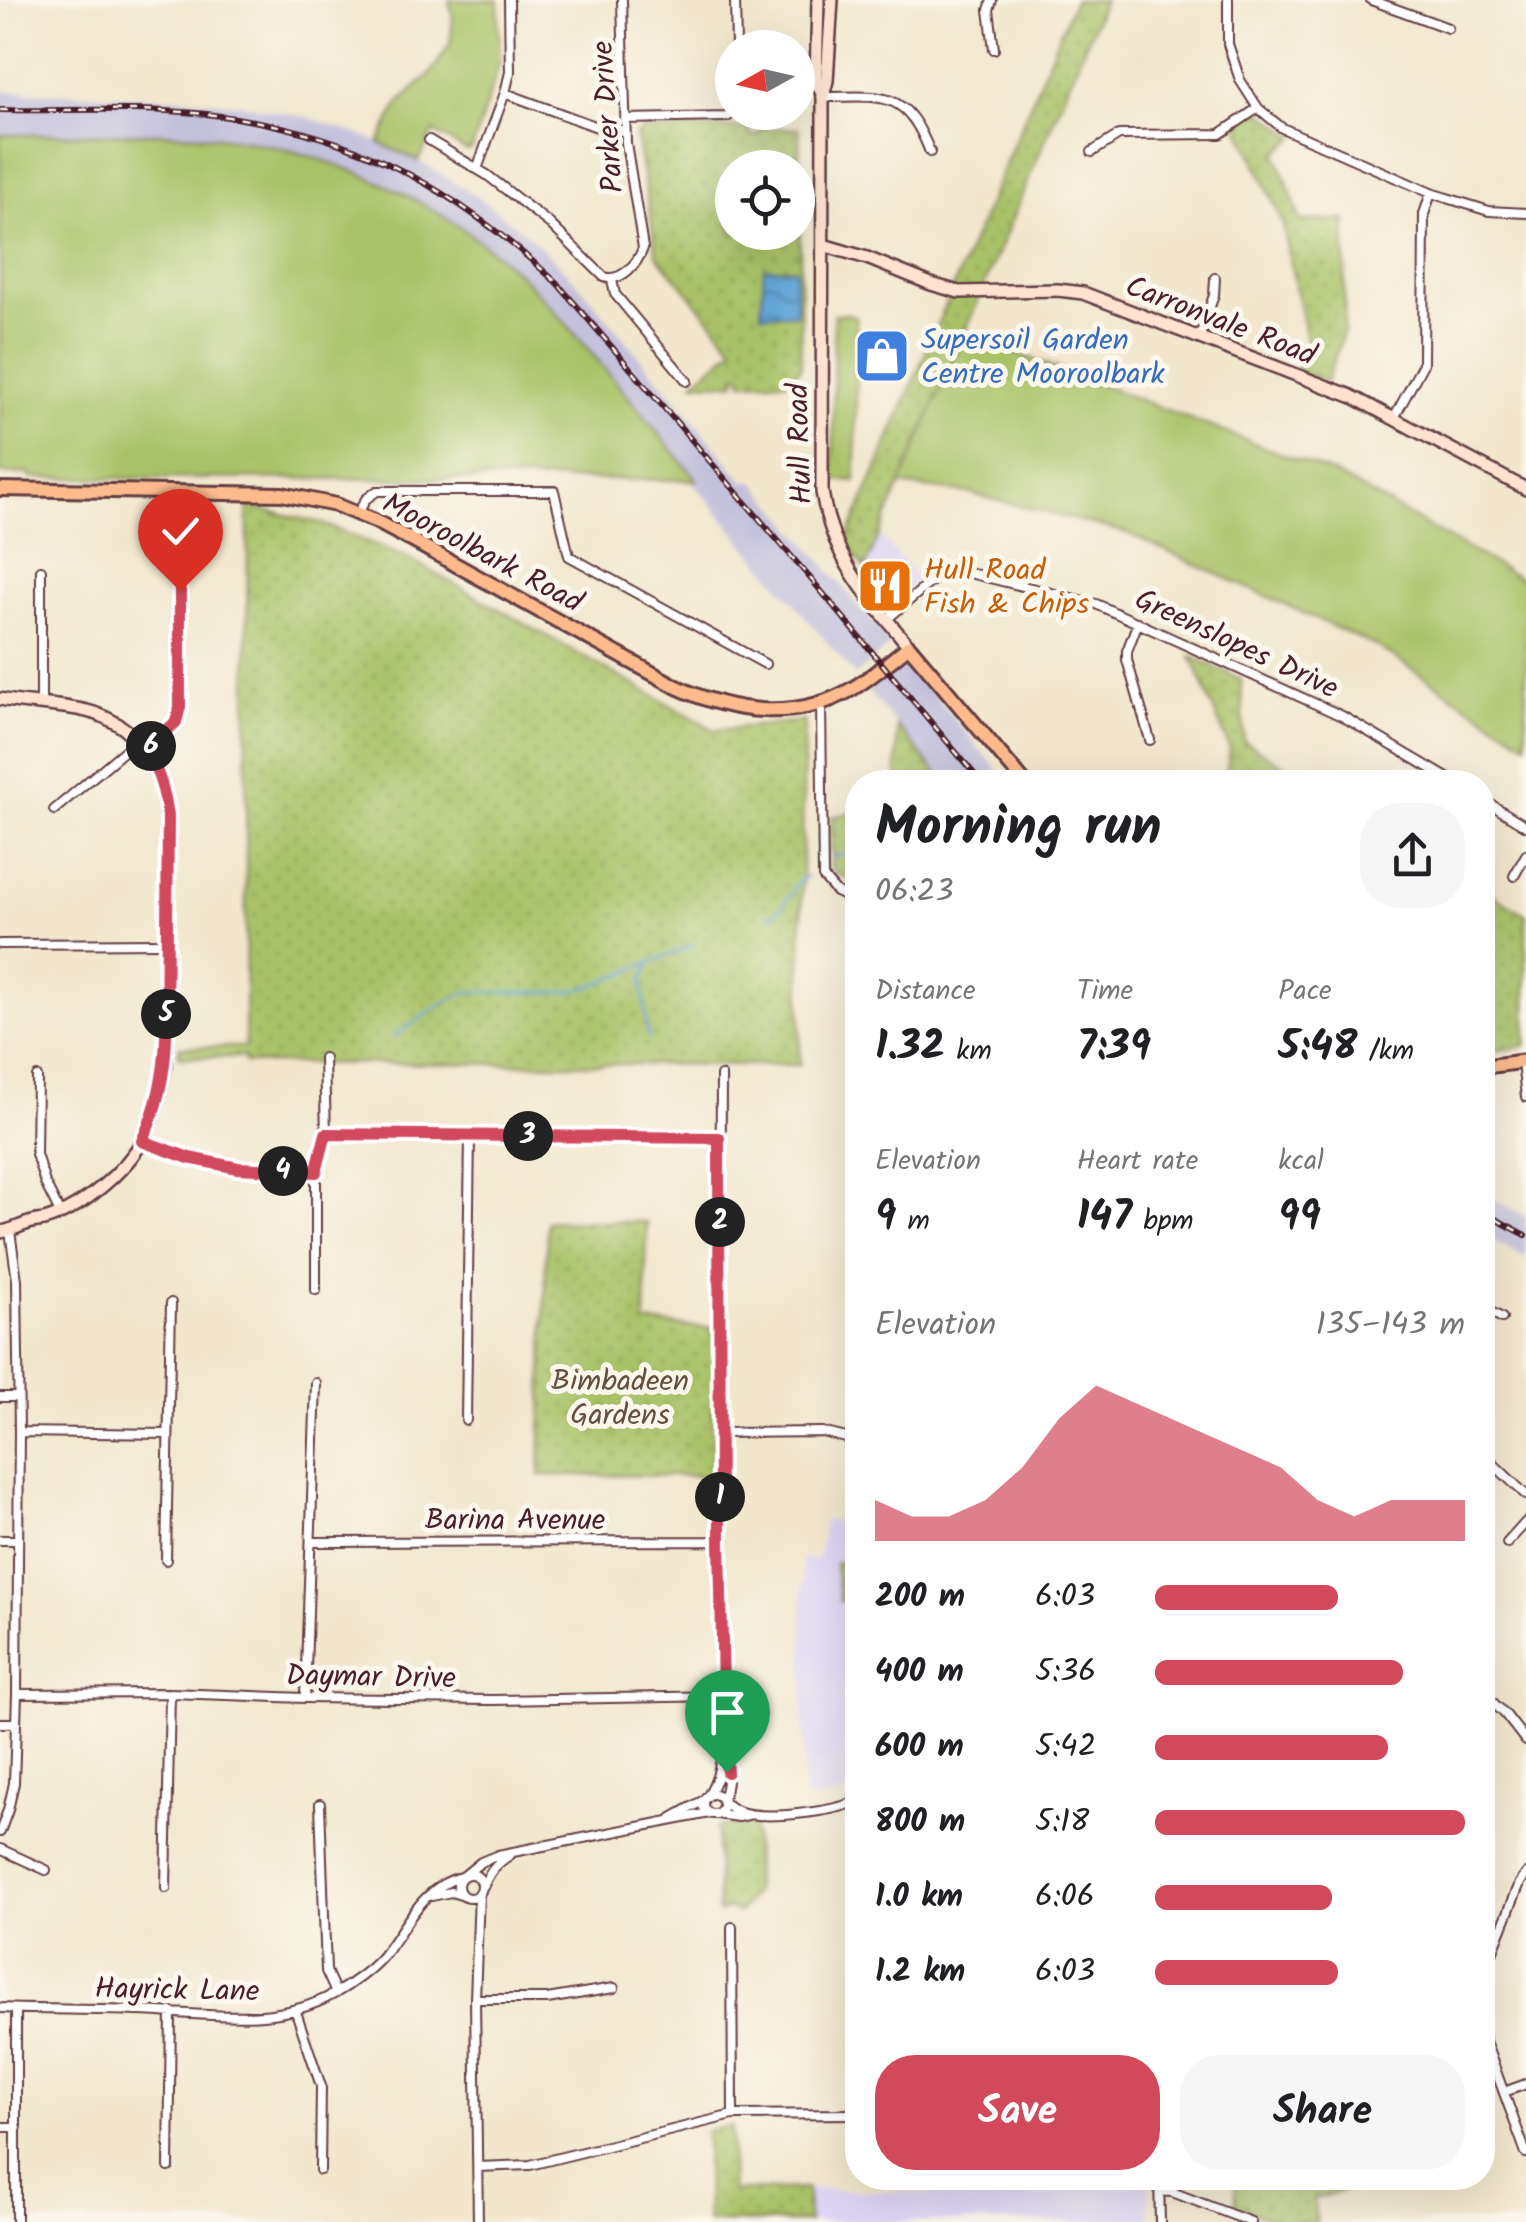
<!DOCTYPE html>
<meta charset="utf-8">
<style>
:root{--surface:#fff;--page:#f6f6f6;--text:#202124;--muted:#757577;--accent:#d1495b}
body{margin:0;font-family:Kalam,sans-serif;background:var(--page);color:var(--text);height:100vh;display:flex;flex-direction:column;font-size:38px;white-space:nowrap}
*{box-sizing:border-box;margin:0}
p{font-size:32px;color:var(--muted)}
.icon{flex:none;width:55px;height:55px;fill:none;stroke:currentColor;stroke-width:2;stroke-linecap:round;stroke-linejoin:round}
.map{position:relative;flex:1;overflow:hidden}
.details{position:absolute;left:845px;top:770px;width:650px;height:1420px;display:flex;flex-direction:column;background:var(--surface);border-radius:40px;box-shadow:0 10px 40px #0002}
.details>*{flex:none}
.needle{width:65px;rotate:262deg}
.tools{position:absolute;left:715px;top:30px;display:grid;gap:20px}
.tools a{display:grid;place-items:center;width:100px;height:100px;border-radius:50%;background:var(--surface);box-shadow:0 10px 40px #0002;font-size:50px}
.pin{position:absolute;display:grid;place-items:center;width:85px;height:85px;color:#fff;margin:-102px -42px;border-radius:50% 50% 50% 0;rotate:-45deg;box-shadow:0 0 10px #0007}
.pin .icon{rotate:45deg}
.km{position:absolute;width:50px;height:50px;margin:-25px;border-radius:50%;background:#222;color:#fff;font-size:28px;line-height:50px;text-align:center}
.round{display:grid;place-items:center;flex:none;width:105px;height:105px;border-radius:40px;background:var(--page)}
.overview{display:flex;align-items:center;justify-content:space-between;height:170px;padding:0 30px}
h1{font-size:55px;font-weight:800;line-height:75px}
.metrics{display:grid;grid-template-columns:repeat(3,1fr);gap:15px;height:170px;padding:10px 30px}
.metrics div{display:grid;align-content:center}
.metrics b{font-size:42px;font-weight:800}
.metrics small{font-size:28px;font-weight:400}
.metrics p{font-size:28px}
.chart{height:280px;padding:20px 30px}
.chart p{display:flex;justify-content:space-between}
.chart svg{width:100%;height:180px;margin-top:10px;fill:var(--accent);opacity:.7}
.action{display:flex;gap:20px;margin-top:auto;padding:20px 30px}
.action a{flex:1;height:115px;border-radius:40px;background:var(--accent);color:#fff;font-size:40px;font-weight:800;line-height:115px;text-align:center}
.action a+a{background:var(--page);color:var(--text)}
ul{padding:0 30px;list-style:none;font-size:32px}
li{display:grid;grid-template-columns:160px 120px 1fr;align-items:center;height:75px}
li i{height:25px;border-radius:12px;background:var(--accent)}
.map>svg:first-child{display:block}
.built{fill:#ded5f5}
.railway{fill:#c3c1db}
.grass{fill:#a9c268;stroke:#7a704a;stroke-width:2.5}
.park{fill:url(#park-dots);stroke:#7a704a;stroke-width:2.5;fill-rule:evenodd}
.water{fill:url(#water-waves);stroke:#566280;stroke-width:2.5}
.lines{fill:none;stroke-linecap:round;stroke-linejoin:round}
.stream{stroke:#62a4d6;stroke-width:2.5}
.street-casing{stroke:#633d43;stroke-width:12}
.secondary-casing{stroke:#633d43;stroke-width:16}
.primary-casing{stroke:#633d43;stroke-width:18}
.street{stroke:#fff;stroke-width:8}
.secondary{stroke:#fee3d1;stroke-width:11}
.primary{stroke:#fcba8d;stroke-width:12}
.rail-casing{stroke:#4a1f2b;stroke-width:6}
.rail{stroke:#fbf7ec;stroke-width:2.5;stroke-dasharray:8;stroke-linecap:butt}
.route-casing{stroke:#fff;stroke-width:20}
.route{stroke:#d1495b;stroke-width:12}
.labels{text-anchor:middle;stroke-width:10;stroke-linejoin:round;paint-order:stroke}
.street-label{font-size:30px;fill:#4a1f2b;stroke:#fbf7ec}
.shop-label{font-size:30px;fill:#366cbe;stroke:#fbf7ec;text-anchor:start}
.food-label{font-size:30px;fill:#c56008;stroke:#fbf7ec;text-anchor:start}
.park-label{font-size:30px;fill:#66503d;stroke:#fbf7ec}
</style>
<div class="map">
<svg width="1526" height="2222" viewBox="0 0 1526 2222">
<defs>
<pattern id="park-dots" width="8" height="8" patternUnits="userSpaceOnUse" patternTransform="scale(2.5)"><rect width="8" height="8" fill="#a9c268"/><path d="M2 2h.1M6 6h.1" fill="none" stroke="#93a65a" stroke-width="1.8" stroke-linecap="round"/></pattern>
<pattern id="water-waves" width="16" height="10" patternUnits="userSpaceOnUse" patternTransform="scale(2.5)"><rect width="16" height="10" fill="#62a4d6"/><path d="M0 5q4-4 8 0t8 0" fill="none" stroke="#5385ae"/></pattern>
</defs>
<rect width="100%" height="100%" fill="#fbf7ec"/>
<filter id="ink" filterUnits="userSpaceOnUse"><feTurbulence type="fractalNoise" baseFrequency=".01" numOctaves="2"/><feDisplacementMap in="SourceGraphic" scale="20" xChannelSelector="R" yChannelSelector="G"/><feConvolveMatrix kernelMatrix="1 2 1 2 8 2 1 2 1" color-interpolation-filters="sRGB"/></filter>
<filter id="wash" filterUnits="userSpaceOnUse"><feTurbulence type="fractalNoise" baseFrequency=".0048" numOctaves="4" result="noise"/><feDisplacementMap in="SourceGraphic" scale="40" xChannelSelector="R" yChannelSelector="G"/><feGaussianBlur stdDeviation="2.25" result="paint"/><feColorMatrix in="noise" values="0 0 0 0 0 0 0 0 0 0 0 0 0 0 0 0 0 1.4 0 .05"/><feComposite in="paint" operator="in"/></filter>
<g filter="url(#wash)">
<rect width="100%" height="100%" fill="#f2e7cd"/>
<path class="built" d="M879 534 918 580 892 602 865 569Z
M825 1519 857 1525V1788L828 1799 804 1800 802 1558 818 1560Z
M1148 2181 1149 2222H808L807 2189 946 2194Z"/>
<path class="railway" d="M0 91 184 98 247 105 309 118 369 138 426 165 479 198 529 236 575 280 744 481H754L891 644 855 676 691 480H696L517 273 469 234 420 203 295 151 241 140 181 134 0 135Z
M902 657 1008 782H944L866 689Z
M1482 1193 1526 1216V1258L1483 1235Z"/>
<path class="grass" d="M449 0H498L500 62 472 149 466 151 434 132 418 161 379 143 399 103 431 73 450 44 453 18Z
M164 133C294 136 421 185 518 273 548 301 573 332 600 363 633 402 665 441 697 480L31 478 29 474 0 473V135Z
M834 314H849L856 317V481L833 480Z
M962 338 1030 358 1335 474 1526 582V743L1378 647 1127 533 968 493 899 485Z
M856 1561 857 1599 840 1601 835 1563Z"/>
<path class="park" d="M1074 0H1104L865 569 846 542Z
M1259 110 1296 137 1276 153 1301 221 1346 220 1344 332 1326 382 1296 371 1307 344 1282 221 1238 124Z
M749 127 750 135 760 134V129L799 128 801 367 787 381 743 382 742 375 736 376V382L695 383 694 382 734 348 657 255 636 135 642 130ZM732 168H798V232H732Z
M248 506 320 523 404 556 715 730 804 721 800 1065 245 1063 244 1057H179V1047H245Z
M1191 656 1241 679 1244 741 1311 782H1214L1226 776 1230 749Z
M897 726 944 782H897Z
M857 811H858L857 883 831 871 832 817Z
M1483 888 1526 915V1046L1483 1053Z
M547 1221 647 1222 645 1323 713 1328 712 1476 540 1475Z
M717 1826H754L755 1891 739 1913 729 1909 718 1913Z
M731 2126 732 2191 807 2189 808 2222H707L706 2131Z
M1235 2178H1389L1313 2199 1317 2222H1278L1236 2206Z"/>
<path class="water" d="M764 268 796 269V314H761Z"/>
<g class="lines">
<path class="stream" d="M832 858 858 849
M769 916 782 907 799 881 808 877
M394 1037 438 1006 466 992H567L589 987 694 945
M648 1038 642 981 651 962"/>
</g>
</g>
<g filter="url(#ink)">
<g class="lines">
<g class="street-casing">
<path id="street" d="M735 0 736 48
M992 0 989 10 994 49
M1228 0V44L1240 80 1258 108 1282 128 1431 193 1489 211 1526 213
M1371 0 1448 28
M505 93 608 131 625 130
M823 97C883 97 905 88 930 152
M625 119 727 117 735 112
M429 140 487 175 550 224 604 277C621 283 638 263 643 248L626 143 622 0
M1092 152 1119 135 1220 134 1258 108
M477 169 505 93 510 72 509 0
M612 280 615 294 687 381
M1199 339 1214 295 1215 278
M1394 418 1423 364 1424 214 1431 193
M358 513 366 499 377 491H554L569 556 765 664
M886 620 945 570 953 569 1096 604 1342 716 1454 782
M1138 622 1127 651V660L1150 740
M821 703 823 877 836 892 858 902
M41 705V570
M146 749 176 723 180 707V591L182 570
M1482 799 1526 826
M54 810 137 740
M1514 876 1526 855
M0 944 167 943
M1522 1062 1526 1097
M721 1076 719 1541 724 1741C726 1761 731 1782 722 1800
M37 1077 36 1154 45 1183 60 1213
M326 1135 719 1138
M142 1141 189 1158 238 1168 316 1173
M316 1290V1173L326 1135 324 1058
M1482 1307 1502 1318
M0 1397H18
M466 1420 470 1136
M19 1432 167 1434
M721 1433 822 1432 858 1441
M1482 1453 1526 1495
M0 1540H17
M311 1542 719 1541
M1507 1543 1526 1522
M166 1560 171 1303
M1482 1692 1505 1714 1526 1741
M17 1694 170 1693 305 1698 492 1700 724 1696
M305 1698 316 1383
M0 1723H15
M703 1804a10 10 0 1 1 20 0a10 10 0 1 1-20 0Z
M708 1796 717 1777 722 1756
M723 1802C726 1804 733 1809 737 1811 764 1821 831 1812 858 1801
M320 1804 326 1971 336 1993
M717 1814 738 1817 748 1815
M672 1818 704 1800
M0 1832 8 1810 14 1783 17 1694 19 1432 17 1280 10 1231
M0 1849 46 1870
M458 1886a12 12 0 1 1 24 0a12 12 0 1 1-24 0Z
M465 1875 481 1862 498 1855 709 1813
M484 1885C490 1871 497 1863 510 1855
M166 1888 170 1693
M432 1896 451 1892 461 1895
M732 1927 733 2115
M1482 1978 1520 1883 1526 1874
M475 1999H547L614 1988
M0 2008C46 2010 92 2009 138 2011 204 2013 275 2028 334 1994 350 1985 371 1970 383 1956 405 1928 423 1885 462 1877
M16 2009V2222
M296 2012 321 2086 320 2170
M1482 2033 1526 2153
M1504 2092 1526 2084
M0 2127H17
M169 2167 171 2012
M478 2167 530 2165 733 2115 858 2114
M1159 2178 1160 2222
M1160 2191 1172 2192 1251 2222
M478 2222 475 1999 479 1894"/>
</g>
<g class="secondary-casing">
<path id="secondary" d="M818 0 816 80 823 97
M832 0 827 81 823 97 822 492C833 560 866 595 909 646
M823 245 867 258 931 284 959 292 1058 290 1083 293 1351 396 1526 489
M0 699C30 705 64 704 94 713 143 730 162 768 168 816L166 1064C161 1090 156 1115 144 1138 126 1171 80 1210 44 1220 39 1221 34 1221 29 1223 18 1226 11 1231 0 1232"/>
</g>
<g class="primary-casing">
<path id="primary" d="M0 489 282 494 336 505 377 522 413 541 677 687C732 713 796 722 852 689 872 677 890 661 909 646L1024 782
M1482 1067 1526 1061"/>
</g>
<use href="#street" class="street"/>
<use href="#secondary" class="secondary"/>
<use href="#primary" class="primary"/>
<g class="rail-casing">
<path id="rail" d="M0 110C68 111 138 107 206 114 351 130 451 185 557 283L816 585 981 782
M1482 1212 1526 1235"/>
</g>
<use href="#rail" class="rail"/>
</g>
</g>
<g class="lines" filter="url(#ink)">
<g class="route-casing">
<path id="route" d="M180 591V707L176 722 146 749C159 771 165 791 168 816L166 1037C165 1075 158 1107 142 1141L189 1158 238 1168 316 1172 326 1134 719 1138 720 1542 724 1741 727 1772"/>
</g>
<use href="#route" class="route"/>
</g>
<defs>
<g id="shop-square" transform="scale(2.875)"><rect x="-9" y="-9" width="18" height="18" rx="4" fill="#3f7fe0" stroke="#fbf7ec"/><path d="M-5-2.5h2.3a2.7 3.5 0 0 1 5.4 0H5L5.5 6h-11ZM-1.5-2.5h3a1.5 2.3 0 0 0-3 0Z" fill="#fff"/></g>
<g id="restaurant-square" transform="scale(2.875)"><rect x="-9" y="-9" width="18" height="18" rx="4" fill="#e8710a" stroke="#fbf7ec"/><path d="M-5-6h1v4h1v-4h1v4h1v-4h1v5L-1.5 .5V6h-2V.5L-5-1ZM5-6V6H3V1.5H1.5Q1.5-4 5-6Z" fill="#fff"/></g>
</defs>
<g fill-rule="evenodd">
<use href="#shop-square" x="882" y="356"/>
<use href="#restaurant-square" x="885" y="586"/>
</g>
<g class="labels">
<g class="street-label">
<text transform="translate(607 117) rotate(-94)" y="10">Parker Drive</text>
<text transform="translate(1221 320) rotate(21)" y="10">Carronvale Road</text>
<text transform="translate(799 444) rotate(-92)" y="10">Hull Road</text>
<text transform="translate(483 552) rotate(28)" y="10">Mooroolbark Road</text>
<text transform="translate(1237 643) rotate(25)" y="10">Greenslopes Drive</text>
<text x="515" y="1529">Barina Avenue</text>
<text transform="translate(371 1676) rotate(1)" y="10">Daymar Drive</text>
<text transform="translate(177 1989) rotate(1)" y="10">Hayrick Lane</text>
</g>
<g class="shop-label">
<text x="921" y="349">Supersoil Garden<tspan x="921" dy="34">Centre Mooroolbark</tspan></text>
</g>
<g class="food-label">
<text x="924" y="579">Hull Road<tspan x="924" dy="34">Fish &amp; Chips</tspan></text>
</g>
<g class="park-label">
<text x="620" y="1390">Bimbadeen<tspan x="620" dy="34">Gardens</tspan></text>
</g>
</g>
</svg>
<div class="tools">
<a><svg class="needle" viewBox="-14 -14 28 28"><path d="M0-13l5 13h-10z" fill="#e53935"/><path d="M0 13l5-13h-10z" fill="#757577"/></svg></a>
<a><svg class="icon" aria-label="locate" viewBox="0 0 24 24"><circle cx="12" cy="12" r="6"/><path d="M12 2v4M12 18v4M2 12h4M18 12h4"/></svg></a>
</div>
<div class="pin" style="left:727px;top:1772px;background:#1e9e55"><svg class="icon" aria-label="arrive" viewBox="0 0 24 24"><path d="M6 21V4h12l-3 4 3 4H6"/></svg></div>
<div class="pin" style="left:180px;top:591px;background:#d93025"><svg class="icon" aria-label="check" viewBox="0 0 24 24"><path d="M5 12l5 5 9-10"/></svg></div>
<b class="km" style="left:720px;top:1497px">1</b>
<b class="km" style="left:720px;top:1222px">2</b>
<b class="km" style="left:528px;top:1136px">3</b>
<b class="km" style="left:283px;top:1171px">4</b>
<b class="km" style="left:166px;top:1014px">5</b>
<b class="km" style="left:151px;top:746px">6</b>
<section class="details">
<div class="overview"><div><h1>Morning run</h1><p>06:23</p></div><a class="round"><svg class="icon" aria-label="share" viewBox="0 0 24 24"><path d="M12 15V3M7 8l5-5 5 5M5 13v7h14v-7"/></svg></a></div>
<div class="metrics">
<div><p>Distance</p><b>1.32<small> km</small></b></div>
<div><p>Time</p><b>7:39</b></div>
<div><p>Pace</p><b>5:48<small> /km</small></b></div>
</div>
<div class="metrics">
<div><p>Elevation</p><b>9<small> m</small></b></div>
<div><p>Heart rate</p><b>147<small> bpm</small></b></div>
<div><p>kcal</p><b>99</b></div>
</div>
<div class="chart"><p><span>Elevation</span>135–143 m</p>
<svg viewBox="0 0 160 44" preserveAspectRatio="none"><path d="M0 44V34L10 38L20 38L30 34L40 26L50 14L60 6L70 10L80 14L90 18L100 22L110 26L120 34L130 38L140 34L150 34L160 34V44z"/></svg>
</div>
<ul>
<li><b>200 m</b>6:03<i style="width:59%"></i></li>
<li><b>400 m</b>5:36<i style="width:80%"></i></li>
<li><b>600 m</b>5:42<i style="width:75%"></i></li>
<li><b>800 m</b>5:18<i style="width:100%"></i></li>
<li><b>1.0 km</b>6:06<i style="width:57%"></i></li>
<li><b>1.2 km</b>6:03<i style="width:59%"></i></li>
</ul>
<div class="action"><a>Save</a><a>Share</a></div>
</section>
</div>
